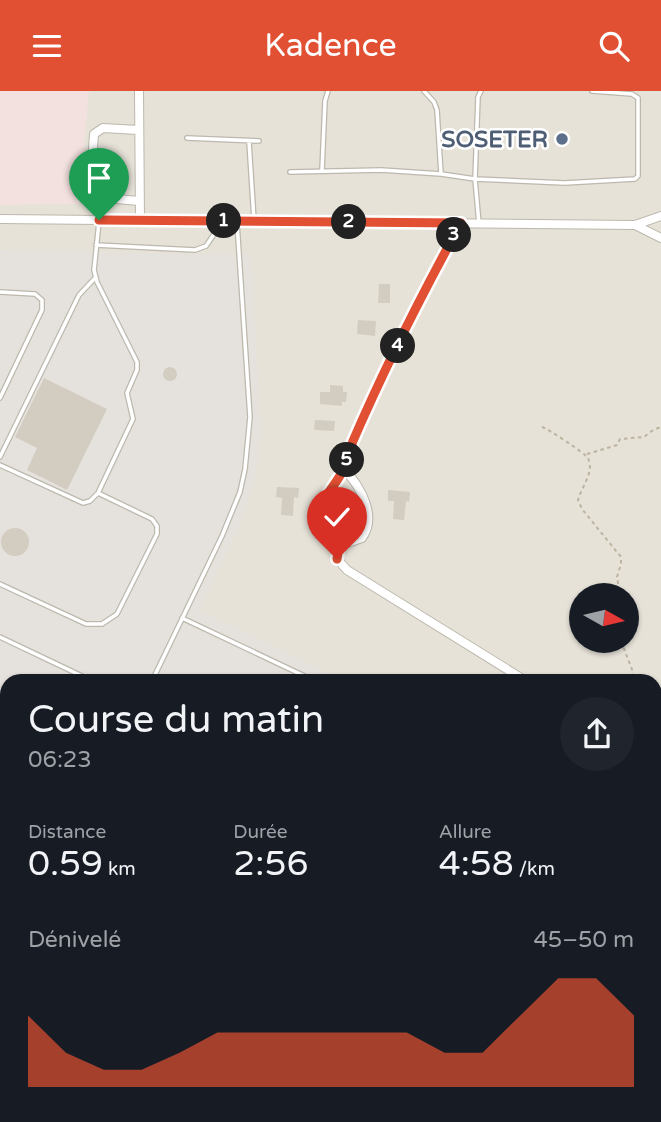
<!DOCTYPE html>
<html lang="fr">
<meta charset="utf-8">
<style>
:root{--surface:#171b24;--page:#20242c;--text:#f1f3f6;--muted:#9ea1a6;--accent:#e15032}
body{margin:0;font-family:"Varela Round",sans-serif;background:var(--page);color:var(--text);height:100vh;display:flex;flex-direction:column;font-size:26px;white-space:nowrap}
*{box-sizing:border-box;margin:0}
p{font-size:23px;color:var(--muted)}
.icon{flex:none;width:38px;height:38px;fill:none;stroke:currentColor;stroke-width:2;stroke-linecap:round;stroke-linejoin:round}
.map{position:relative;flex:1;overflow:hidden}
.side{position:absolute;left:0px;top:583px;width:662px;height:450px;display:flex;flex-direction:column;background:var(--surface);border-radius:21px 21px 0 0;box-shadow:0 2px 5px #0004}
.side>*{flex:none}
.needle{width:46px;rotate:98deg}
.tools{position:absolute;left:569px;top:492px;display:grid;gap:14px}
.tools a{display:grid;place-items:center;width:70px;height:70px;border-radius:50%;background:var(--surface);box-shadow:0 2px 5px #0004;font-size:35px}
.pin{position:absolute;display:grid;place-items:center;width:60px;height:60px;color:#fff;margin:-72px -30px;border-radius:50% 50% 50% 0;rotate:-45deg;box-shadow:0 0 7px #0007}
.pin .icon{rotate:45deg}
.km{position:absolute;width:35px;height:35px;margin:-18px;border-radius:50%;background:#222;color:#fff;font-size:19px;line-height:35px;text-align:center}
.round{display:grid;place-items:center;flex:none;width:74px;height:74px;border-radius:37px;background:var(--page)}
.overview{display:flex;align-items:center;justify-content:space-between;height:119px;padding:0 28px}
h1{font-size:38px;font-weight:600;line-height:52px}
.figures{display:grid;grid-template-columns:repeat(3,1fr);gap:10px;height:119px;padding:7px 28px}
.figures div{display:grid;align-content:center}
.figures b{font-size:35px;font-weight:600}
.figures small{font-size:19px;font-weight:400}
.figures p{font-size:19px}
.chart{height:196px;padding:14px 28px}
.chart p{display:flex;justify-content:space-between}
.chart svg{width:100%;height:126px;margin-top:7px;fill:var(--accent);opacity:.7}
header{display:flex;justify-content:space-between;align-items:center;height:91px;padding:0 28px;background:var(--accent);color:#fff;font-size:32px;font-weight:600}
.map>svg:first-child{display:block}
.residential{fill:#e6e2d8;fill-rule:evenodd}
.industrial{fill:#e5e2de}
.medical{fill:#f2e1de}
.parking{fill:#e2e0dd}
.building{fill:#d3ccc0}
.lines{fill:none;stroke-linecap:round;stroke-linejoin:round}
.service-casing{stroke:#bdb8ad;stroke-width:6}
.minor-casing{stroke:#bdb8ad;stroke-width:10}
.path{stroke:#bdb3a0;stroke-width:2;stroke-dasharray:3.5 3.5;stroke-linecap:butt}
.service{stroke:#fff;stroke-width:3.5}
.minor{stroke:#fff;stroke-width:8}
.route-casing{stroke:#fff;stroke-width:14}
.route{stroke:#e15032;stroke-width:9}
.service-dot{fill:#5c6f8a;stroke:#fff;stroke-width:2.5}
.labels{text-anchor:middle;stroke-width:5;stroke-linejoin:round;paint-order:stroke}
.service-label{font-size:23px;font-weight:bold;fill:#4e5e75;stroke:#fff;text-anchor:end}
</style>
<header><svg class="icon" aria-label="menu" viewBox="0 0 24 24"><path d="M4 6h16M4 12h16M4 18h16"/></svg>Kadence<svg class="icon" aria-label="search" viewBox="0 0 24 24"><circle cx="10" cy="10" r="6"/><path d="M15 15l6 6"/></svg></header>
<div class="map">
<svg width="661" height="1031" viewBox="0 0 661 1031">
<rect width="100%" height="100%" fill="#f3f0e9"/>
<path class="residential" d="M0 0H661V1031H0ZM581 504H626V550H581ZM7 590H654V1026H7Z"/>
<path class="industrial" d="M0 159 251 164 261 343 255 385 243 427 199 519 344 590H7V1026H654L655 740 661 743V1031H0Z"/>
<path class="medical" d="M0 0H89L79 113 0 114Z"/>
<path class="parking" d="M7 931V1026H54L55 1031H0V946Z
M329 1026H451V1031H334Z"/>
<path class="building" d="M379 193H390V212H378Z
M358 229 376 230 375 245 357 243Z
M163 283a7 7 0 1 1 14 0a7 7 0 1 1-14 0Z
M44 287 107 318 67 399 27 379 37 357 15 346Z
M330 294 343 295V301H347L346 311H342V315L320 313V301H330Z
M315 329 335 330 334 340 314 339Z
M277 396 299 397 298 407 294 406 293 425 281 424 282 407 276 406Z
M388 399 410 401 409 411 406 410 404 429 393 428 394 410H388Z
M1 451a14 14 0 1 1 28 0a14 14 0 1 1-28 0Z"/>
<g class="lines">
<g class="service-casing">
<path id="service" d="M424 0 434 11 437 19 441 83
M187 47 259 50
M249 51 254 129
M322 79 325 10 328 0
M290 81 381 79 441 83 475 88 565 92 635 88 638 85V7L632 3 592 0
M479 133 475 88 478 6 481 0
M96 154 195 159 206 155 223 130
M0 201 35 203 42 209V219L0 307
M0 366 79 204 96 186
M0 374 83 412 90 410 98 402
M0 493 86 533H102L117 523 157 443V435L152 428 98 402 133 328 127 302 137 279V271L97 191 94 179 99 131
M182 527 315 590
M0 546 84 586
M152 590 222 445 240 401 245 378 250 326 237 132
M654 809V829
M654 832 655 842 661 850
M661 902 655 926 661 939
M0 904 7 890
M71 1026 73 1031
M157 1026 159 1031
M318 1026 324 1031
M362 1026 369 1031
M428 1031V1026
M567 1031 568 1026"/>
</g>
<g class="minor-casing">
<path id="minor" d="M139 0 140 129
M138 39 103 37 94 43 90 100 95 106 139 110
M0 128 635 134 661 125
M635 134 661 147
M344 378C360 395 378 425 362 447L339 455C330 449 315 441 317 427 320 407 338 393 345 375 349 367 350 358 353 350 385 276 422 203 461 133
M339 455 337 468 347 479 526 590"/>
</g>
<path class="path" d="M542 336C547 337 586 363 588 367 589 369 590 375 590 377 589 388 581 398 578 409L582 418 621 466V473L617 486 620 504
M587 363 617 354 620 348 644 346 653 339 661 336
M621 550 633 581V590"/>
<use href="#service" class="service"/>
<use href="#minor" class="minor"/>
</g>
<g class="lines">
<g class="route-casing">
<path id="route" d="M99 129 461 132C422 203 385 276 353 350 350 358 349 367 345 375 338 393 320 407 317 427 315 441 330 449 339 455L337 468"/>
</g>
<use href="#route" class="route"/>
</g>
<circle class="service-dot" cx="562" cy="48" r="7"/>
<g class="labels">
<g class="service-label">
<text x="548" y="56">SOSETER</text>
</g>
</g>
</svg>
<div class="tools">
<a><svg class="needle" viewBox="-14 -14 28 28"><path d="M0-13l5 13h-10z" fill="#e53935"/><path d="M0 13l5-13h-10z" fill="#9ea1a6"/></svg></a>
</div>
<div class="pin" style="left:99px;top:129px;background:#1e9e55"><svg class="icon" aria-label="arrive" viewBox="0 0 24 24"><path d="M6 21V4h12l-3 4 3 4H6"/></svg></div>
<div class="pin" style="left:337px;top:468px;background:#d93025"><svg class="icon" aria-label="check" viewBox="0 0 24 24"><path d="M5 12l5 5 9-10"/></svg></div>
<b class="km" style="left:224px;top:130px">1</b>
<b class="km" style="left:349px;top:131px">2</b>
<b class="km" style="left:454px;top:144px">3</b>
<b class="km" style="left:398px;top:255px">4</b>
<b class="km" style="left:347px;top:369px">5</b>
<section class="side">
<div class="overview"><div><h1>Course du matin</h1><p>06:23</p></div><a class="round"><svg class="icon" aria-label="share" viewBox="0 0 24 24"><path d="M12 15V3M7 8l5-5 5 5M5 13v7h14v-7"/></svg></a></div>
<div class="figures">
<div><p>Distance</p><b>0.59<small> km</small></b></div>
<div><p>Durée</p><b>2:56</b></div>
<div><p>Allure</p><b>4:58<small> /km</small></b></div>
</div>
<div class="chart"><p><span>Dénivelé</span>45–50 m</p>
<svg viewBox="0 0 160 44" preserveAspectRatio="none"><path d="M0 44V19L10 32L20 38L30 38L40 32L50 25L60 25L70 25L80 25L90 25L100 25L110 32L120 32L130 19L140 6L150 6L160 19V44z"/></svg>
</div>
</section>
</div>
